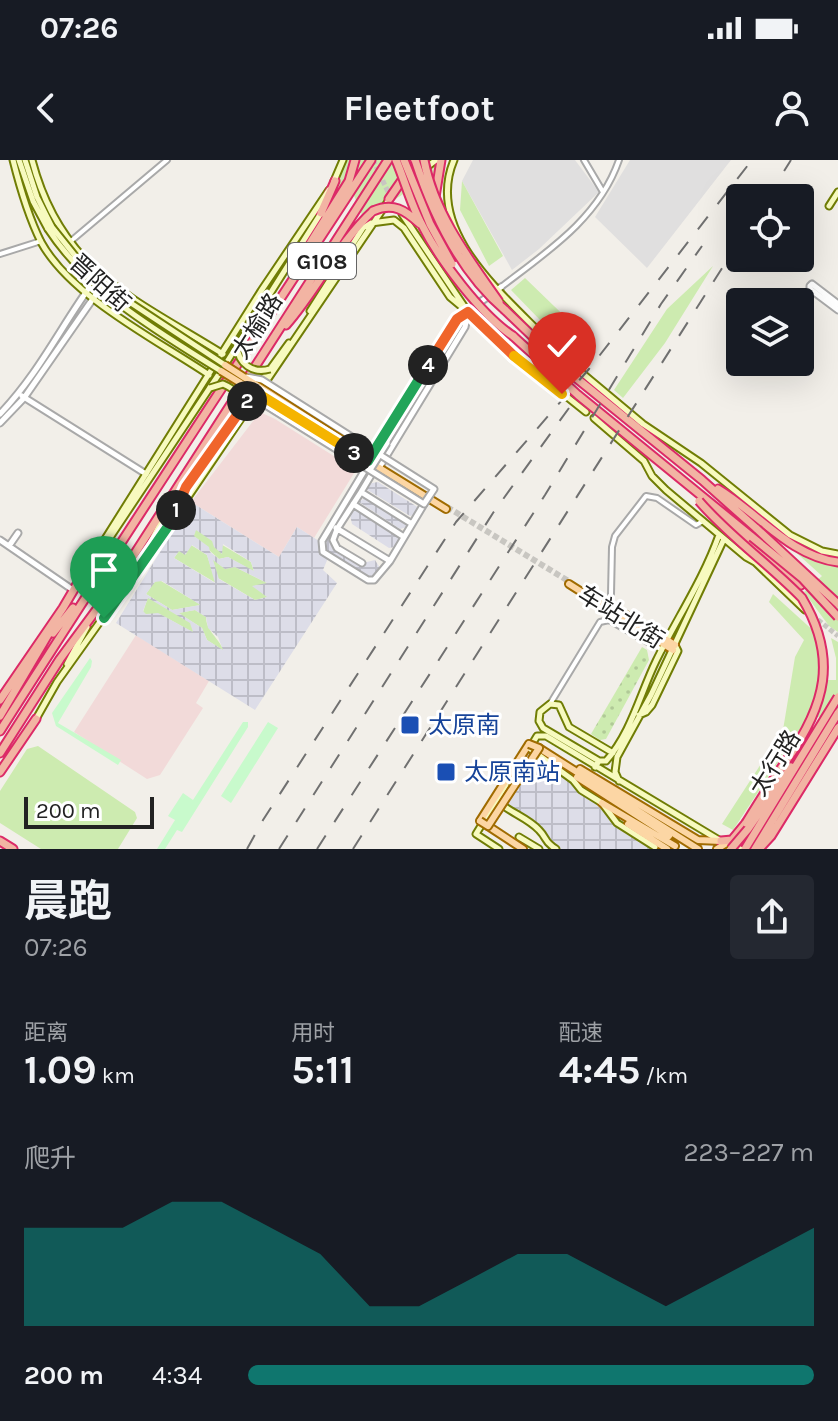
<!DOCTYPE html>
<html lang="zh">
<meta charset="utf-8">
<style>
:root{--surface:#171b24;--page:#242831;--text:#f1f3f6;--muted:#9ea1a6;--accent:#0f766e}
body{margin:0;font-family:Karla,"Noto Sans SC",sans-serif;background:var(--page);color:var(--text);height:100vh;display:flex;flex-direction:column;font-size:30px;white-space:nowrap}
*{box-sizing:border-box;margin:0}
p{font-size:26px;color:var(--muted)}
.icon{flex:none;width:44px;height:44px;fill:none;stroke:currentColor;stroke-width:2;stroke-linecap:round;stroke-linejoin:round}
.map{position:relative;height:689px;overflow:hidden}
.panel{display:flex;flex-direction:column;background:var(--surface);flex:1}
.panel>*{flex:none}
.fabs{position:absolute;left:726px;top:24px;display:grid;gap:16px}
.fabs a{display:grid;place-items:center;width:88px;height:88px;border-radius:8px;background:var(--surface);box-shadow:0 8px 32px #0002;font-size:40px}
.scale{position:absolute;left:24px;bottom:20px;width:130px;box-sizing:border-box;padding-left:8px;border:4px solid #222;border-top:0;font-size:22px;line-height:28px;white-space:nowrap;color:#222;-webkit-text-stroke:6px #fff;paint-order:stroke}
.pin{position:absolute;display:grid;place-items:center;width:68px;height:68px;color:#fff;margin:-82px -34px;border-radius:50% 50% 50% 0;rotate:-45deg;box-shadow:0 0 8px #0007}
.pin .icon{rotate:45deg}
.km{position:absolute;width:40px;height:40px;margin:-20px;border-radius:50%;background:#222;color:#fff;font-size:22px;line-height:40px;text-align:center}
.round{display:grid;place-items:center;flex:none;width:84px;height:84px;border-radius:8px;background:var(--page)}
.summary{display:flex;align-items:center;justify-content:space-between;height:136px;padding:0 24px}
h1{font-size:44px;font-weight:700;line-height:60px}
.figures{display:grid;grid-template-columns:repeat(3,1fr);gap:12px;height:136px;padding:8px 24px}
.figures div{display:grid;align-content:center}
.figures b{font-size:40px;font-weight:700}
.figures small{font-size:22px;font-weight:400}
.figures p{font-size:22px}
.chart{height:224px;padding:16px 24px}
.chart p{display:flex;justify-content:space-between}
.chart svg{width:100%;height:144px;margin-top:8px;fill:var(--accent);opacity:.7}
ul{padding:0 24px;list-style:none;font-size:26px}
li{display:grid;grid-template-columns:128px 96px 1fr;align-items:center;height:60px}
li i{height:20px;border-radius:10px;background:var(--accent)}
.status{display:flex;justify-content:space-between;align-items:center;height:56px;padding:0 40px;background:var(--surface);direction:ltr}
.status svg{height:22px;fill:currentColor}
header{display:flex;justify-content:space-between;align-items:center;height:104px;padding:0 24px;background:var(--surface);font-size:36px;font-weight:700}
.map>svg:first-child{display:block}
.residential{fill:#e0dfdf}
.commercial{fill:#f2dad9}
.grass{fill:url(#grass-dots)}
.park{fill:#c8facc}
.garden{fill:#cdebb0}
.plaza{fill:url(#plaza-grid);fill-rule:evenodd}
.lines{fill:none;stroke-linecap:round;stroke-linejoin:round}
.tertiary-tunnel{stroke:#c8c6c1;stroke-width:5;stroke-dasharray:5 2.5;stroke-linecap:butt}
.secondary-tunnel{stroke:#c8c6c1;stroke-width:5;stroke-dasharray:5 2.5;stroke-linecap:butt}
.primary-tunnel{stroke:#c8c6c1;stroke-width:6;stroke-dasharray:6 3;stroke-linecap:butt}
.minor-casing{stroke:#a9a9a9;stroke-width:8}
.tertiary-casing{stroke:#a9a9a9;stroke-width:9}
.secondary-casing{stroke:#707d05;stroke-width:9}
.primary-casing{stroke:#a06b00;stroke-width:10}
.trunk-casing{stroke:#dc2a67;stroke-width:11}
.minor{stroke:#fff;stroke-width:4}
.tertiary{stroke:#fff;stroke-width:5}
.secondary{stroke:#f7fabf;stroke-width:5}
.primary{stroke:#fcd6a4;stroke-width:6}
.trunk{stroke:#f2b4a3;stroke-width:7}
.rail{stroke:#707070;stroke-width:2;stroke-dasharray:16 16;stroke-linecap:butt}
.tertiary-bridge-casing{stroke:#a9a9a9;stroke-width:9;stroke-linecap:butt}
.secondary-bridge-casing{stroke:#707d05;stroke-width:9;stroke-linecap:butt}
.primary-bridge-casing{stroke:#a06b00;stroke-width:10;stroke-linecap:butt}
.trunk-bridge-casing{stroke:#dc2a67;stroke-width:11;stroke-linecap:butt}
.tertiary-bridge{stroke:#fff;stroke-width:5}
.secondary-bridge{stroke:#f7fabf;stroke-width:5}
.primary-bridge{stroke:#fcd6a4;stroke-width:6}
.trunk-bridge{stroke:#f2b4a3;stroke-width:7}
.split-1-casing{stroke:#fff;stroke-width:16}
.split-2-casing{stroke:#fff;stroke-width:16}
.split-3-casing{stroke:#fff;stroke-width:16}
.split-4-casing{stroke:#fff;stroke-width:16}
.split-5-casing{stroke:#fff;stroke-width:16}
.split-6-casing{stroke:#fff;stroke-width:16}
.split-1{stroke:#22a559;stroke-width:10}
.split-2{stroke:#f0652b;stroke-width:10}
.split-3{stroke:#f5b400;stroke-width:10}
.split-4{stroke:#22a559;stroke-width:10}
.split-5{stroke:#f0652b;stroke-width:10}
.split-6{stroke:#f5b400;stroke-width:10}
.transit-dot{fill:#1a4fb4;stroke:#fff;stroke-width:3}
.labels{text-anchor:middle;stroke-width:6;stroke-linejoin:round;paint-order:stroke}
.shield{fill:#fff;stroke:#646464;stroke-width:2}
.shield-label{font-size:22px;font-weight:bold;fill:#222}
.street-label{font-size:24px;fill:#222;stroke:#fff}
.transit-label{font-size:24px;fill:#164399;stroke:#fff;text-anchor:start}
</style>
<div class="status"><b>07:26</b><svg viewBox="0 0 49 12"><path d="M0 12V9h3v3zM5 12V6h3v6zM10 12V3h3v9zM15 12V0h3v12zM26 1h20v11H26zM47 4h2v5h-2z"/></svg></div>
<header><svg class="icon" aria-label="back" viewBox="0 0 24 24"><path d="M15 5l-7 7 7 7"/></svg>Fleetfoot<svg class="icon" aria-label="person" viewBox="0 0 24 24"><circle cx="12" cy="8" r="4"/><path d="M4 21q1-7 8-7t8 7"/></svg></header>
<div class="map">
<svg width="838" height="689" viewBox="0 0 838 689">
<defs>
<pattern id="grass-dots" width="8" height="8" patternUnits="userSpaceOnUse" patternTransform="scale(2)"><rect width="8" height="8" fill="#cdebb0"/><path d="M2 2h.1M6 6h.1" fill="none" stroke="#b0c997" stroke-width="1.8" stroke-linecap="round"/></pattern>
<pattern id="plaza-grid" width="8" height="8" patternUnits="userSpaceOnUse" patternTransform="scale(2)"><rect width="8" height="8" fill="#dddde8"/><path d="M0 4h8M4 0v8" fill="none" stroke="#bdbdc7"/></pattern>
</defs>
<rect width="100%" height="100%" fill="#f2efe9"/>
<path class="residential" d="M473 0H575L599 32 539 89 512 110 462 21Z
M630 0H731L647 108 595 57Z"/>
<path class="commercial" d="M260 252 275 259 356 310 314 378 297 367 279 397 191 342Z
M136 475 209 521 196 543 203 548 160 615 147 619 74 572Z"/>
<path class="grass" d="M642 487 647 490 649 500 606 579 600 580 591 574Z"/>
<path class="park" d="M90 498 92 501 91 507 58 563 121 600 118 605 56 566 52 553Z
M243 562H248V567L182 672 177 670 165 689H157L175 660 168 656 183 633 193 640Z
M268 562 278 568 231 643 221 636Z"/>
<path class="garden" d="M345 0H438L434 14 391 42 362 55 350 26 329 44Z
M462 21 503 96 489 106 460 50Z
M713 106 665 183 623 238 614 230 667 149Z
M525 118 583 174 571 192 511 130Z
M197 370 251 402 254 412 228 397 219 399 193 376 180 390 176 388 187 372Z
M191 385 207 395 216 423 174 398 179 391 186 394Z
M790 387 808 397 838 405V472L829 466 804 432 822 416Z
M212 398 225 409 235 407 269 424 254 426 268 437 255 440 218 418Z
M155 421H161L201 445 172 450 146 434Z
M773 434 817 474 824 517 808 557 733 670 722 664 783 570 795 497 804 480 769 442Z
M148 437 191 463 194 473 158 453 189 473C173 475 150 462 136 452L142 443 143 452Z
M195 450 206 457C206 471 219 478 224 491L207 480 202 468 178 453Z
M831 478 838 482V552L811 559 820 543 826 520H836V498Z
M38 586 135 652 137 658 118 689H41L0 663V631L27 589Z"/>
<path class="plaza" d="M378 322 419 348 415 355 410 356 366 329 372 323Z
M366 337 409 364 407 367 400 369 359 342Z
M191 342 279 397 297 367 319 381V391L328 398 323 410 337 423 255 550 116 463ZM196 370 212 381 214 387 222 394 223 384 251 402 254 411 228 397 219 399 210 392 209 387 194 376ZM192 385 207 395 215 423 174 398 179 391 185 395ZM213 400 225 409 235 407 267 423 252 426 267 437 255 440 219 419ZM162 421 199 444 200 445 172 450 146 434 155 422ZM148 438 190 463 193 472 158 453 146 454 143 451ZM195 450 206 457 208 468 218 477 223 490 207 480 202 468 179 453Z
M360 350 399 376 400 382 395 387 389 388 352 364 350 355 354 351Z
M334 369 330 377 333 387 359 404 375 400 380 408 375 416H368L325 389 326 380Z
M529 588 571 621 578 631 601 645 618 666 653 689H557L542 672 513 655 497 640Z"/>
<g class="lines">
<path class="tertiary-tunnel" d="M373 0 389 34"/>
<path class="secondary-tunnel" d="M812 455 838 476"/>
<path class="primary-tunnel" d="M447 347 570 422"/>
<g class="minor-casing">
<path id="minor" d="M584 0 603 32
M71 81 167 0
M0 94 41 81
M501 127C547 92 599 58 619 0
M611 434 612 387 615 376 646 336 657 338 696 365 703 361
M550 544 600 462 609 460 662 490"/>
</g>
<g class="tertiary-casing">
<path id="tertiary" d="M810 126V129L838 150
M810 126 812 124 838 144
M22 236 146 314
M0 254C40 212 61 166 94 121
M0 263 24 238 106 120
M386 282 465 156
M368 301 457 159 501 127
M366 308 322 381 323 392 368 420H374L390 401 424 344
M379 308 465 167 468 153
M361 332 373 312
M353 344 404 377
M336 368 390 401
M0 380 73 430
M9 386 18 373
M362 403 337 388 333 380 337 369 361 332 412 364"/>
</g>
<g class="secondary-casing">
<path id="secondary" d="M13 0C20 28 28 56 41 82 71 137 157 180 209 215
M19 0 33 41 48 69
M25 0 37 37 52 67
M32 0C61 111 133 138 223 194
M454 0C423 73 508 138 552 185
M410 20 436 0
M334 21 343 0
M829 46 838 32
M402 54 468 152 515 197 553 226
M310 151 363 68 371 63 394 60 404 68 450 137 468 152
M534 173 643 264 701 303 790 375 822 391 838 394
M225 205 321 53
M260 223 289 183
M561 232 586 252
M594 258 644 301 652 316 666 330 746 397 755 402 805 450
M176 350 186 327 252 235
M145 393 170 345
M99 394 221 211
M83 414 261 131 329 30
M67 504 87 467
M639 555 646 552 652 545 678 491 675 485
M36 559 57 522 169 365 391 37
M531 586 537 576H546L719 680
M529 588 573 620 581 630 602 643 617 663 655 687
M599 601 543 568 539 561 540 552 550 544 559 545 569 567 613 593
M595 607 599 601H606C631 573 640 534 656 501 677 458 703 420 719 375
M619 621 615 612 617 597 651 535 724 379
M501 644C512 653 529 659 539 670 548 679 543 681 556 689
M781 654 794 632
M519 677 539 689
M499 689 476 674 506 625
M740 689 760 657"/>
</g>
<g class="primary-casing">
<path id="primary" d="M360 296 446 349
M569 424 673 490
M613 447 675 485
M539 588 698 689
M580 609 698 680 721 681
M577 617 669 676
M602 643 675 686
M480 661 529 584
M628 664 667 689
M488 666 523 689
M717 689 733 679"/>
</g>
<g class="trunk-casing">
<path id="trunk" d="M435 37 441 0
M389 39 416 0
M321 53 335 21
M294 109 349 21 355 0
M505 150 575 217 702 320 757 369
M286 165C318 129 338 83 373 51
M513 176 578 235 752 377
M538 205 562 234
M718 329C758 353 790 396 838 402
M714 353 801 425
M53 473 73 448
M0 540 63 448 83 414
M0 556 52 468
M0 571C122 379 247 190 371 0
M0 593 60 499 114 426 388 0
M0 612 36 559
M0 681 13 689
M721 681 732 680 746 663"/>
</g>
<use href="#minor" class="minor"/>
<use href="#tertiary" class="tertiary"/>
<use href="#secondary" class="secondary"/>
<use href="#primary" class="primary"/>
<use href="#trunk" class="trunk"/>
<path class="rail" d="M767 38 791 0
M247 689 263 660 456 362 589 209 752 0
M279 689 493 353 569 248
M317 689 545 335 661 144 702 86
M353 689 740 80"/>
<g class="tertiary-bridge-casing">
<path id="tertiary-bridge" d="M242 225 251 236 424 344 434 329 262 220 247 217
M370 310 387 283"/>
</g>
<g class="secondary-bridge-casing">
<path id="secondary-bridge" d="M52 67 84 107 105 126 225 205
M48 69C90 133 157 171 221 211
M237 186C238 204 253 214 270 209
M210 228 223 224C235 229 242 236 240 250"/>
</g>
<g class="primary-bridge-casing">
<path id="primary-bridge" d="M225 205 362 293
M221 211 358 295
M480 661 488 666 539 588 529 584"/>
</g>
<g class="trunk-bridge-casing">
<path id="trunk-bridge" d="M396 0C405 21 411 45 422 65 439 99 481 155 513 176
M404 0 430 64 452 104
M415 0C433 55 460 112 505 150
M424 0C434 53 468 98 499 142
M373 51C393 42 405 50 420 64
M699 341C730 377 769 404 802 438 838 498 826 545 786 601 772 621 759 642 746 663
M757 369 838 444
M752 377 802 418 838 457
M731 689 748 669 791 607
M745 689 838 537
M755 689 838 553
M759 689 771 676 838 568"/>
</g>
<use href="#tertiary-bridge" class="tertiary-bridge"/>
<use href="#secondary-bridge" class="secondary-bridge"/>
<use href="#primary-bridge" class="primary-bridge"/>
<use href="#trunk-bridge" class="trunk-bridge"/>
</g>
<g class="lines">
<g class="split-1-casing">
<path id="split-1" d="M104 458 169 365 176 350"/>
</g>
<g class="split-2-casing">
<path id="split-2" d="M176 350 186 327 247 241"/>
</g>
<g class="split-3-casing">
<path id="split-3" d="M247 241 254 231 354 293"/>
</g>
<g class="split-4-casing">
<path id="split-4" d="M354 293 368 301 428 205"/>
</g>
<g class="split-5-casing">
<path id="split-5" d="M428 205 457 159 468 152 514 196"/>
</g>
<g class="split-6-casing">
<path id="split-6" d="M514 196 562 234"/>
</g>
<use href="#split-1" class="split-1"/>
<use href="#split-2" class="split-2"/>
<use href="#split-3" class="split-3"/>
<use href="#split-4" class="split-4"/>
<use href="#split-5" class="split-5"/>
<use href="#split-6" class="split-6"/>
</g>
<g class="transit-dot">
<rect x="400" y="555" width="20" height="20" rx="4"/>
<rect x="436" y="602" width="20" height="20" rx="4"/>
</g>
<g class="labels">
<rect class="shield" x="288" y="83" width="68" height="36" rx="6"/>
<g class="shield-label">
<text x="322" y="109">G108</text>
</g>
<g class="street-label">
<text transform="translate(100 123) rotate(42)" y="8">晋阳街</text>
<text transform="translate(257 166) rotate(-58)" y="8">太榆路</text>
<text transform="translate(621 457) rotate(32)" y="8">车站北街</text>
<text transform="translate(775 603) rotate(-58)" y="8">太行路</text>
</g>
<g class="transit-label">
<text x="428" y="573">太原南</text>
<text x="464" y="620">太原南站</text>
</g>
</g>
</svg>
<div class="fabs">
<a><svg class="icon" aria-label="locate" viewBox="0 0 24 24"><circle cx="12" cy="12" r="6"/><path d="M12 2v4M12 18v4M2 12h4M18 12h4"/></svg></a>
<a><svg class="icon" aria-label="layers" viewBox="0 0 24 24"><path d="M12 4l9 5-9 5-9-5zM3 14l9 5 9-5"/></svg></a>
</div>
<div class="scale">200 m</div>
<div class="pin" style="left:104px;top:458px;background:#1e9e55"><svg class="icon" aria-label="arrive" viewBox="0 0 24 24"><path d="M6 21V4h12l-3 4 3 4H6"/></svg></div>
<div class="pin" style="left:562px;top:234px;background:#d93025"><svg class="icon" aria-label="check" viewBox="0 0 24 24"><path d="M5 12l5 5 9-10"/></svg></div>
<b class="km" style="left:176px;top:350px">1</b>
<b class="km" style="left:247px;top:241px">2</b>
<b class="km" style="left:354px;top:293px">3</b>
<b class="km" style="left:428px;top:205px">4</b>
</div>
<section class="panel">
<div class="summary"><div><h1>晨跑</h1><p>07:26</p></div><a class="round"><svg class="icon" aria-label="share" viewBox="0 0 24 24"><path d="M12 15V3M7 8l5-5 5 5M5 13v7h14v-7"/></svg></a></div>
<div class="figures">
<div><p>距离</p><b>1.09<small> km</small></b></div>
<div><p>用时</p><b>5:11</b></div>
<div><p>配速</p><b>4:45<small> /km</small></b></div>
</div>
<div class="chart"><p><span>爬升</span>223–227 m</p>
<svg viewBox="0 0 160 44" preserveAspectRatio="none"><path d="M0 44V14L10 14L20 14L30 6L40 6L50 14L60 22L70 38L80 38L90 30L100 22L110 22L120 30L130 38L140 30L150 22L160 14V44z"/></svg>
</div>
<ul>
<li><b>200 m</b>4:34<i style="width:100%"></i></li>
</ul>
</section>
